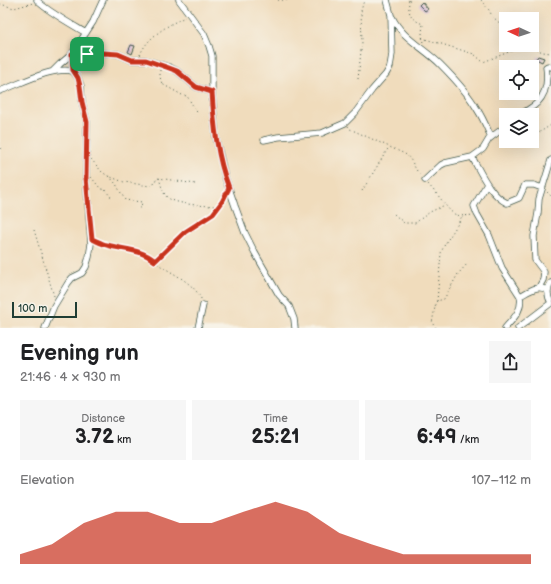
<!DOCTYPE html>
<meta charset="utf-8">
<style>
:root{--surface:#fff;--page:#f6f6f6;--text:#202124;--muted:#757577;--accent:#c8321e}
body{margin:0;font-family:"Balsamiq Sans",sans-serif;background:var(--page);color:var(--text);height:100vh;display:flex;flex-direction:column;font-size:15px;white-space:nowrap}
*{box-sizing:border-box;margin:0}
p{font-size:13px;color:var(--muted)}
.icon{flex:none;width:22px;height:22px;fill:none;stroke:currentColor;stroke-width:2;stroke-linecap:round;stroke-linejoin:round}
.map{position:relative;height:328px;overflow:hidden}
.side{display:flex;flex-direction:column;background:var(--surface);flex:1}
.side>*{flex:none}
.needle{width:26px;rotate:273deg}
.tools{position:absolute;left:499px;top:12px;display:grid;gap:8px}
.tools a{display:grid;place-items:center;width:40px;height:40px;border-radius:0px;background:var(--surface);box-shadow:0 4px 16px #0002;font-size:20px}
.scale{position:absolute;left:12px;bottom:10px;width:65px;box-sizing:border-box;padding-left:4px;border:2px solid #1f3d34;border-top:0;font-size:11px;line-height:14px;white-space:nowrap;color:#1f3d34;-webkit-text-stroke:3px #f7f3e8;paint-order:stroke}
.pin{position:absolute;display:grid;place-items:center;width:34px;height:34px;color:#fff;margin:-17px;border-radius:8px;box-shadow:0 2px 6px #0006}
.round{display:grid;place-items:center;flex:none;width:42px;height:42px;border-radius:0px;background:var(--page)}
.headline{display:flex;align-items:center;justify-content:space-between;height:68px;padding:0 20px}
h1{font-size:22px;font-weight:700;line-height:30px}
.stats{display:grid;grid-template-columns:repeat(3,1fr);gap:6px;height:68px;padding:4px 20px}
.stats div{display:grid;align-content:center;border-radius:0px;background:var(--page);text-align:center}
.stats b{font-size:20px;font-weight:700}
.stats small{font-size:11px;font-weight:400}
.stats p{font-size:11px}
.chart{height:112px;padding:8px 20px}
.chart p{display:flex;justify-content:space-between}
.chart svg{width:100%;height:72px;margin-top:4px;fill:var(--accent);opacity:.7}
.map>svg:first-child{display:block}
.building{fill:url(#building-cross-hatch)}
.lines{fill:none;stroke-linecap:round;stroke-linejoin:round}
.minor-casing{stroke:#3e5548;stroke-width:7}
.path{stroke:#3e5548;stroke-width:1;stroke-dasharray:1 3;stroke-linecap:butt}
.minor{stroke:#fff;stroke-width:5.5}
.route-casing{stroke:#fff;stroke-width:8}
.route{stroke:#c8321e;stroke-width:5}
</style>
<div class="map">
<svg width="551" height="328" viewBox="0 0 551 328">
<defs>
<pattern id="building-cross-hatch" width="8" height="8" patternUnits="userSpaceOnUse"><rect width="8" height="8" fill="#d7b6dd"/><path d="M0 0l8 8M0 8l8-8" fill="none" stroke="#b89dbe"/></pattern>
</defs>
<rect width="100%" height="100%" fill="#f7f3e8"/>
<filter id="ink" filterUnits="userSpaceOnUse"><feTurbulence type="fractalNoise" baseFrequency=".025" numOctaves="2"/><feDisplacementMap in="SourceGraphic" scale="8" xChannelSelector="R" yChannelSelector="G"/><feConvolveMatrix kernelMatrix="1 2 1 2 8 2 1 2 1" color-interpolation-filters="sRGB"/></filter>
<filter id="wash" filterUnits="userSpaceOnUse"><feTurbulence type="fractalNoise" baseFrequency=".012" numOctaves="4" result="noise"/><feDisplacementMap in="SourceGraphic" scale="16" xChannelSelector="R" yChannelSelector="G"/><feGaussianBlur stdDeviation="0.9" result="paint"/><feColorMatrix in="noise" values="0 0 0 0 0 0 0 0 0 0 0 0 0 0 0 0 0 1.4 0 .05"/><feComposite in="paint" operator="in"/></filter>
<g filter="url(#wash)">
<rect width="100%" height="100%" fill="#f0dcbc"/>
<g id="blocks">
<path class="building" d="M422 2 428 9 425 11 419 5Z
M131 45 135 46 132 54 128 52Z
M538 56 544 58 542 62 536 59Z"/>
</g>
</g>
<g filter="url(#ink)">
<use href="#blocks" fill-opacity="0" stroke="#3e5548" stroke-width="1"/>
<g class="lines">
<g class="minor-casing">
<path id="minor" d="M37 0C42 8 76 27 86 33
M179 0 204 34 209 46 212 56V92L216 138 225 177 235 206 245 233 255 253 279 295 289 306 294 319 295 328
M392 17C402 38 424 48 440 64 452 76 469 95 477 109 483 118 487 128 491 137
M53 71 60 64 72 54 104 53 118 54 132 60H146L169 67 177 71 196 87 212 92
M73 71 72 54 93 22 103 0
M0 91C20 84 52 66 73 71L78 78 81 86 82 102 87 122 86 178 91 244 89 257 86 267 82 273 72 278 68 283 54 306 45 328
M521 115C526 110 532 108 537 103 547 93 548 80 546 67L548 66 551 67
M264 140 278 137 322 133 345 123 355 113 372 90 386 74 390 67 392 54 391 15 387 0
M472 157C481 173 490 195 507 203L519 198 525 185H534L542 188
M425 180 441 165 445 163 472 157 483 149 489 139 506 126
M487 184 474 206 477 214 489 235 502 268 520 296C523 310 514 318 505 328
M551 283C547 289 547 296 551 303
M539 287 543 280 544 272 535 260 534 236 538 213 539 199 551 160
M520 296C528 292 538 284 546 290L547 289
M198 328 203 305
M518 328 551 303"/>
</g>
<path class="path" d="M278 0H289
M409 0C408 14 410 19 423 24L422 33 423 44
M481 0 489 10 492 16 506 29
M0 4 14 8 33 3
M422 38 474 54 483 62 514 50 519 45
M525 45 543 52 551 53
M140 55C147 37 168 25 185 17
M160 70V77L162 84 182 95 187 96 198 114
M358 79 362 42 361 11 364 0
M348 126 350 129 405 154C413 160 414 169 421 176
M532 134H537L551 125
M0 148 1 149
M91 159 102 172 108 176 124 182 150 186 154 184 156 179 159 178 195 184
M109 176 116 184 125 200 142 202 141 207 138 210
M91 177 100 188 106 191 111 197
M159 178C161 184 162 191 166 196 173 205 207 206 219 206
M428 184C433 190 439 196 443 202 454 216 455 217 473 215
M362 191 389 147
M547 192 551 196
M394 214 404 223H415L430 212 445 205
M34 230 54 296
M95 240C112 247 130 246 146 254 151 256 154 261 158 264 173 274 195 283 202 301
M155 261C165 251 174 241 185 232 202 220 217 215 226 194
M437 301 441 253C445 241 456 229 462 216
M436 328 432 323 436 302 437 301 444 299 458 274 468 263"/>
<use href="#minor" class="minor"/>
</g>
</g>
<g class="lines" filter="url(#ink)">
<g class="route-casing">
<path id="route" d="M104 53 118 54 132 60H146L169 68 177 71 196 87 212 92C214 125 217 157 229 188L222 202 213 214 185 232 155 261C141 249 124 250 107 245 102 244 97 241 92 239L86 178 87 122 82 102 80 86 78 78 73 70 72 54Z"/>
</g>
<use href="#route" class="route"/>
</g>
</svg>
<div class="tools">
<a><svg class="needle" viewBox="-14 -14 28 28"><path d="M0-13l5 13h-10z" fill="#e53935"/><path d="M0 13l5-13h-10z" fill="#757577"/></svg></a>
<a><svg class="icon" aria-label="locate" viewBox="0 0 24 24"><circle cx="12" cy="12" r="6"/><path d="M12 2v4M12 18v4M2 12h4M18 12h4"/></svg></a>
<a><svg class="icon" aria-label="layers" viewBox="0 0 24 24"><path d="M12 4l9 5-9 5-9-5zM3 14l9 5 9-5"/></svg></a>
</div>
<div class="scale">100 m</div>
<div class="pin" style="left:87px;top:54px;background:#1e9e55"><svg class="icon" aria-label="arrive" viewBox="0 0 24 24"><path d="M6 21V4h12l-3 4 3 4H6"/></svg></div>
</div>
<section class="side">
<div class="headline"><div><h1>Evening run</h1><p>21:46 · 4 × 930 m</p></div><a class="round"><svg class="icon" aria-label="share" viewBox="0 0 24 24"><path d="M12 15V3M7 8l5-5 5 5M5 13v7h14v-7"/></svg></a></div>
<div class="stats">
<div><p>Distance</p><b>3.72<small> km</small></b></div>
<div><p>Time</p><b>25:21</b></div>
<div><p>Pace</p><b>6:49<small> /km</small></b></div>
</div>
<div class="chart"><p><span>Elevation</span>107–112 m</p>
<svg viewBox="0 0 160 44" preserveAspectRatio="none"><path d="M0 44V38L10 32L20 19L30 12L40 12L50 19L60 19L70 12L80 6L90 12L100 25L110 32L120 38L130 38L140 38L150 38L160 38V44z"/></svg>
</div>
</section>
